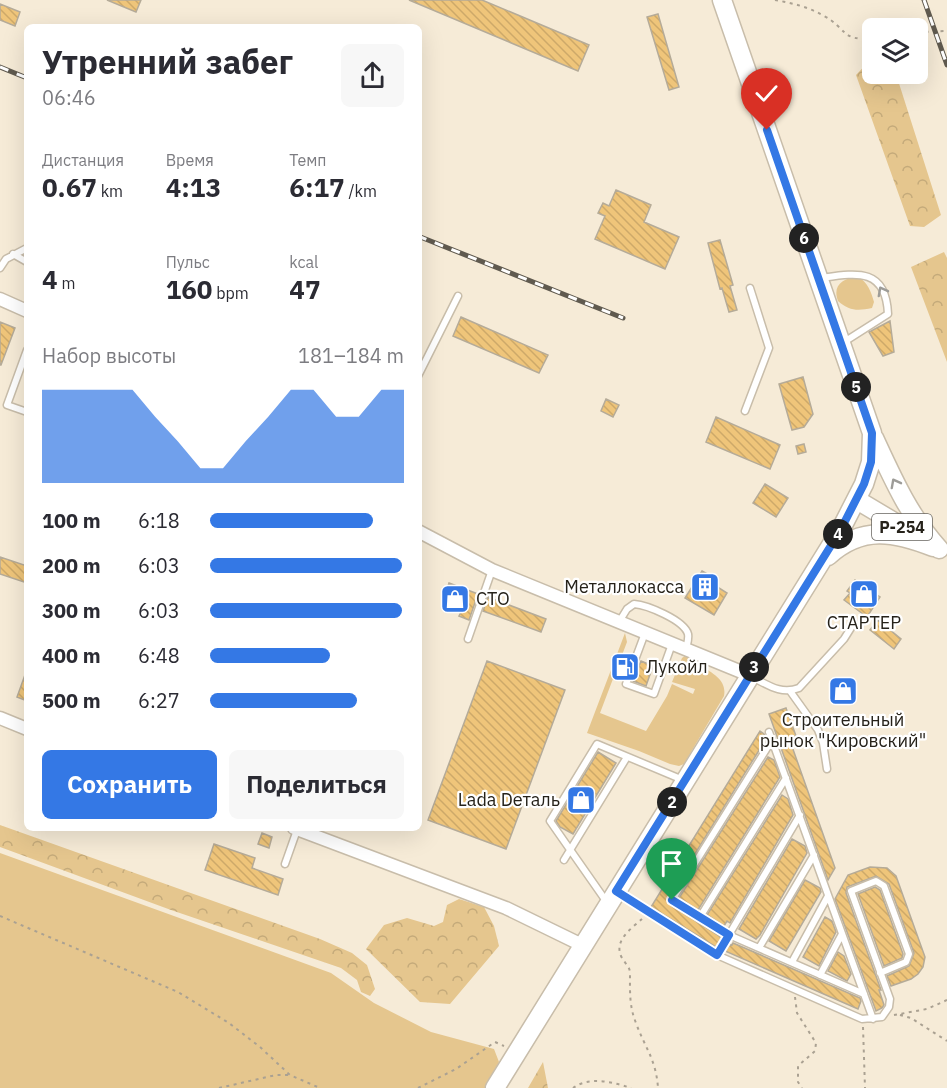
<!DOCTYPE html>
<html lang="ru">
<meta charset="utf-8">
<style>
:root{--surface:#fff;--page:#f7f7f7;--text:#2b2b33;--muted:#7c7c81;--accent:#3478e5}
body{margin:0;font-family:"IBM Plex Sans",sans-serif;background:var(--page);color:var(--text);height:100vh;display:flex;flex-direction:column;font-size:22px;white-space:nowrap}
*{box-sizing:border-box;margin:0}
p{font-size:20px;color:var(--muted)}
.icon{flex:none;width:33px;height:33px;fill:none;stroke:currentColor;stroke-width:2;stroke-linecap:round;stroke-linejoin:round}
.map{position:relative;flex:1;overflow:hidden}
.side{position:absolute;left:24px;top:24px;width:398px;height:807px;display:flex;flex-direction:column;background:var(--surface);border-radius:9px;box-shadow:0 6px 24px #0002}
.side>*{flex:none}
.fabs{position:absolute;left:862px;top:18px;display:grid;gap:12px}
.fabs a{display:grid;place-items:center;width:66px;height:66px;border-radius:9px;background:var(--surface);box-shadow:0 6px 24px #0002;font-size:30px}
.pin{position:absolute;display:grid;place-items:center;width:51px;height:51px;color:#fff;margin:-62px -26px;border-radius:50% 50% 50% 0;rotate:-45deg;box-shadow:0 0 6px #0007}
.pin .icon{rotate:45deg}
.km{position:absolute;width:30px;height:30px;margin:-15px;border-radius:50%;background:#222;color:#fff;font-size:16px;line-height:30px;text-align:center}
.round{display:grid;place-items:center;flex:none;width:63px;height:63px;border-radius:9px;background:var(--page)}
.headline{display:flex;align-items:center;justify-content:space-between;height:102px;padding:0 18px}
h1{font-size:33px;font-weight:700;line-height:45px}
.stats{display:grid;grid-template-columns:repeat(3,1fr);gap:9px;height:102px;padding:6px 18px}
.stats div{display:grid;align-content:center}
.stats b{font-size:26px;font-weight:700}
.stats small{font-size:16px;font-weight:400}
.stats p{font-size:16px}
.chart{height:168px;padding:12px 18px}
.chart p{display:flex;justify-content:space-between}
.chart svg{width:100%;height:108px;margin-top:6px;fill:var(--accent);opacity:.7}
.action{display:flex;gap:12px;margin-top:auto;padding:12px 18px}
.action a{flex:1;height:69px;border-radius:9px;background:var(--accent);color:#fff;font-size:24px;font-weight:700;line-height:69px;text-align:center}
.action a+a{background:var(--page);color:var(--text)}
ul{padding:0 18px;list-style:none;font-size:20px}
li{display:grid;grid-template-columns:96px 72px 1fr;align-items:center;height:45px}
li i{height:15px;border-radius:8px;background:var(--accent)}
.map>svg:first-child{display:block}
.grass{fill:#e5c68e}
.forest{fill:url(#forest-crowns)}
.building{fill:url(#building-back-hatch);stroke:#b5ab98;stroke-width:1.5}
.lines{fill:none;stroke-linecap:round;stroke-linejoin:round}
.lane-casing{stroke:#c8bdaa;stroke-width:9}
.street-casing{stroke:#c8bdaa;stroke-width:15}
.primary-casing{stroke:#c8bdaa;stroke-width:21}
.path{stroke:#aaa192;stroke-width:2;stroke-dasharray:3 4.5;stroke-linecap:butt}
.lane{stroke:#fff;stroke-width:6}
.street{stroke:#fff;stroke-width:12}
.primary{stroke:#fff;stroke-width:18}
.rail-casing{stroke:#605a4f;stroke-width:5}
.rail{stroke:#fff;stroke-width:3;stroke-dasharray:9;stroke-linecap:butt}
.oneway{stroke:#9d9c98}
.route-casing{stroke:#fff;stroke-width:12}
.route{stroke:#3478e5;stroke-width:8}
.labels{text-anchor:middle;stroke-width:4.5;stroke-linejoin:round;paint-order:stroke}
.shield{fill:#fff;stroke:#67645f;stroke-width:1.5}
.shield-label{font-size:16px;font-weight:bold;fill:#26221a}
.poi-label{font-size:18px;fill:#26221a;stroke:#fff;text-anchor:end}
</style>
<div class="map">
<svg width="947" height="1088" viewBox="0 0 947 1088">
<defs>
<pattern id="forest-crowns" width="20" height="18" patternUnits="userSpaceOnUse" patternTransform="scale(1.5)"><rect width="20" height="18" fill="#e5c68e"/><path d="M2 6a3 3 0 1 1 6 0M12 15a3 3 0 1 1 6 0" fill="none" stroke="#c4aa7a"/></pattern>
<pattern id="building-back-hatch" width="6" height="6" patternUnits="userSpaceOnUse" patternTransform="scale(1.5)"><rect width="6" height="6" fill="#efc57a"/><path d="M-1 5l2 2M0 0l6 6M5-1l2 2" fill="none" stroke="#cda969"/></pattern>
</defs>
<rect width="100%" height="100%" fill="#f6ebd7"/>
<path class="grass" d="M857 276C868 282 871 292 874 302L872 308C858 311 849 311 838 301 832 285 843 279 857 276Z
M625 633 627 642 600 713 646 731 667 696 672 684 693 694 695 689 672 682 682 658 686 655C694 658 696 661 702 666 713 674 727 680 724 696L684 764 679 766 670 764 639 751 587 733Z
M0 853 331 973 374 1003 431 1032 494 1049 499 1062 485 1088H0Z"/>
<path class="forest" d="M873 57V74H896L941 215 924 227 910 226 856 75Z
M944 252 947 258V362L911 267Z
M0 825 320 939 352 953 367 965 375 989 370 996 361 992 357 980 341 968 171 910 0 847Z
M459 899 484 907 494 926 499 946 450 1004 420 1002 366 949 384 925 407 918 434 926 443 922 447 905Z
M543 1062 548 1088H528Z"/>
<path class="building" d="M107 0H141L136 12Z
M409 0H482L589 45 578 71Z
M0 4 20 12 15 26 0 20Z
M658 14 679 87 669 90 647 17Z
M616 190 651 205 644 222 679 237 665 269 595 239 605 216 598 213 603 203 609 206Z
M720 240 733 285 730 286 737 310 729 312 722 288 720 289 708 243Z
M461 317 548 355 539 373 453 336Z
M890 321 894 352 883 356 869 332Z
M0 322 15 328 1 365H0Z
M803 377 813 414 804 427 792 430 779 384Z
M606 399 619 405 613 417 601 411Z
M716 417 780 445 770 469 706 442Z
M804 444 806 452 798 454 796 446Z
M765 484 788 498 776 517 753 503Z
M0 557 27 566V583L0 574Z
M702 571 711 576 708 581 727 593 714 615 685 598Z
M855 580 880 597 867 617 844 600 850 593 847 591Z
M449 583 478 594 469 620 459 616 461 612 442 604Z
M488 597 546 619 541 632 483 611Z
M878 620 901 639 894 649 870 630Z
M621 657 629 661 624 675 615 672Z
M487 661 565 690 506 849 428 820Z
M641 661 653 666 646 686 633 681Z
M26 672 27 673V701L17 697Z
M786 708 796 736 789 738 835 868 828 880 769 714Z
M760 731 764 734 766 739 667 899 669 904 718 935 721 938 716 947 651 907Z
M598 752 616 763 573 834 560 827 556 821Z
M768 757 774 760 780 777 698 910 679 898Z
M782 795 788 799 793 815 730 923 727 921 724 926 707 915Z
M262 833 272 837 269 848 258 844Z
M792 839 805 846 807 853 760 935 756 939 739 929Z
M214 844 255 858 252 868 283 879 278 895 205 870Z
M870 867 887 868 896 876 925 957 923 967 918 974 911 979 891 986 887 976 909 966 914 953 889 884 876 876 847 887 846 893 881 990H879L884 1005 882 1008 876 1011 835 899 848 875Z
M805 880 820 888 821 892 786 951 769 941Z
M875 887 880 890 903 954 902 958 884 966 858 894Z
M825 917 832 921 836 932 819 966 803 957Z
M733 943 860 998 861 1001 858 1009 725 951 730 944 732 945Z
M838 952 844 956 851 974 847 981 828 971Z"/>
<g class="lines">
<g class="lane-casing">
<path id="lane" d="M13 254 27 262
M0 268 6 259 27 248
M821 278C856 273 886 267 888 314L844 342
M27 350 7 405 27 412
M418 376 458 296
M745 411 769 348 750 288
M619 622 627 609 634 604C647 605 684 620 688 634 689 639 687 644 686 649
M645 633 626 684 654 694 672 644
M468 639 492 570
M752 677C768 685 781 695 799 688L844 639 854 623
M790 691 818 730 823 743 827 769
M769 732 873 1019
M772 740 672 900 729 935 864 994
M564 860 627 757
M285 864 297 830
M619 893 717 955 862 1019 882 1017 889 1007 890 999 851 891 876 881 884 886 909 954 906 962 880 973
M606 901 550 821 597 744 683 780
M700 917 786 778
M759 948 814 855
M717 955 800 815
M792 962 828 896
M820 975 842 934"/>
</g>
<g class="street-casing">
<path id="street" d="M0 299 27 311
M418 531 492 570 749 675
M0 718 27 729
M294 828 506 908 582 945"/>
</g>
<g class="primary-casing">
<path id="primary" d="M874 438C892 477 909 516 939 549
M857 500 914 534
M828 556C862 525 895 532 933 547
M495 1088 840 531 864 484 871 462 872 433 722 0"/>
</g>
<path class="path" d="M775 0C792 3 809 7 824 16 847 28 841 42 873 38
M918 32 947 31
M0 916 178 992 229 1023 260 1047 290 1075 320 1088
M642 919C632 928 614 940 621 956 624 963 629 965 630 972 630 990 629 1006 636 1023 645 1048 656 1059 658 1088
M795 997 797 1013 816 1043 815 1051 798 1066V1082L802 1088
M894 1015 927 1009 947 1000
M900 1015 911 1018 947 1041
M863 1027 865 1088
M219 1088 276 1075H290
M418 1088 456 1069 495 1042 504 1046
M573 1088C589 1076 613 1082 631 1088"/>
<use href="#lane" class="lane"/>
<use href="#street" class="street"/>
<use href="#primary" class="primary"/>
<g class="rail-casing">
<path id="rail" d="M924 0 947 65
M0 67 27 78
M418 236 623 318"/>
</g>
<use href="#rail" class="rail"/>
</g>
<defs><path id="oneway-chevron" d="M-2-3.5L2.5 0L-2 3.5" fill="none" stroke-width="1.6" stroke-linecap="round" stroke-linejoin="round" transform="scale(1.5)"/></defs>
<g class="oneway">
<use href="#oneway-chevron" transform="translate(882 291) rotate(-118)"/>
<use href="#oneway-chevron" transform="translate(895 483) rotate(-118)"/>
</g>
<g class="lines">
<g class="route-casing">
<path id="route" d="M672 900 729 935 717 955 616 891 840 531 864 484 871 462 872 433 767 130"/>
</g>
<use href="#route" class="route"/>
</g>
<defs>
<g id="building-square" transform="scale(1.5)"><rect x="-9" y="-9" width="18" height="18" rx="4" fill="#3478e5" stroke="#fff"/><path d="M-4-6H4V6H1V3H-1V6H-4ZM-2.5-4.3h1.7v1.8h-1.7ZM.8-4.3h1.7v1.8H.8ZM-2.5-1h1.7V.8h-1.7ZM.8-1h1.7V.8H.8Z" fill="#fff"/></g>
<g id="shop-square" transform="scale(1.5)"><rect x="-9" y="-9" width="18" height="18" rx="4" fill="#3478e5" stroke="#fff"/><path d="M-5-2.5h2.3a2.7 3.5 0 0 1 5.4 0H5L5.5 6h-11ZM-1.5-2.5h3a1.5 2.3 0 0 0-3 0Z" fill="#fff"/></g>
<g id="fuel-square" transform="scale(1.5)"><rect x="-9" y="-9" width="18" height="18" rx="4" fill="#3478e5" stroke="#fff"/><path d="M-5.5-6h7V0h2V4h1.3V-2.5L3-4.5l.8-.8L6-3V5H2.5V1h-1V6h-7ZM-4.2-4.7v3.2H.2V-4.7Z" fill="#fff"/></g>
</defs>
<g fill-rule="evenodd">
<use href="#building-square" x="705" y="587"/>
<use href="#shop-square" x="864" y="594"/>
<use href="#shop-square" x="455" y="599"/>
<use href="#fuel-square" x="625" y="667"/>
<use href="#shop-square" x="843" y="691"/>
<use href="#shop-square" x="581" y="800"/>
</g>
<g class="labels">
<rect class="shield" x="872" y="514" width="60" height="26" rx="4.5"/>
<g class="shield-label">
<text x="902" y="533">Р-254</text>
</g>
<g class="poi-label">
<text x="684" y="593">Металлокасса</text>
<text x="476" y="605" text-anchor="start">СТО</text>
<text x="864" y="629" text-anchor="middle">СТАРТЕР</text>
<text x="646" y="673" text-anchor="start">Лукойл</text>
<text x="843" y="726" text-anchor="middle">Строительный<tspan x="843" dy="21">рынок "Кировский"</tspan></text>
<text x="560" y="806">Lada Dеталь</text>
</g>
</g>
</svg>
<div class="fabs">
<a><svg class="icon" aria-label="layers" viewBox="0 0 24 24"><path d="M12 4l9 5-9 5-9-5zM3 14l9 5 9-5"/></svg></a>
</div>
<div class="pin" style="left:672px;top:900px;background:#1e9e55"><svg class="icon" aria-label="arrive" viewBox="0 0 24 24"><path d="M6 21V4h12l-3 4 3 4H6"/></svg></div>
<div class="pin" style="left:767px;top:130px;background:#d93025"><svg class="icon" aria-label="check" viewBox="0 0 24 24"><path d="M5 12l5 5 9-10"/></svg></div>
<b class="km" style="left:672px;top:802px">2</b>
<b class="km" style="left:754px;top:667px">3</b>
<b class="km" style="left:838px;top:534px">4</b>
<b class="km" style="left:856px;top:387px">5</b>
<b class="km" style="left:804px;top:238px">6</b>
<section class="side">
<div class="headline"><div><h1>Утренний забег</h1><p>06:46</p></div><a class="round"><svg class="icon" aria-label="share" viewBox="0 0 24 24"><path d="M12 15V3M7 8l5-5 5 5M5 13v7h14v-7"/></svg></a></div>
<div class="stats">
<div><p>Дистанция</p><b>0.67<small> km</small></b></div>
<div><p>Время</p><b>4:13</b></div>
<div><p>Темп</p><b>6:17<small> /km</small></b></div>
</div>
<div class="stats">
<div><b>4<small> m</small></b></div>
<div><p>Пульс</p><b>160<small> bpm</small></b></div>
<div><p>kcal</p><b>47</b></div>
</div>
<div class="chart"><p><span>Набор высоты</span>181–184 m</p>
<svg viewBox="0 0 160 44" preserveAspectRatio="none"><path d="M0 44V6L10 6L20 6L30 6L40 6L50 17L60 27L70 38L80 38L90 27L100 17L110 6L120 6L130 17L140 17L150 6L160 6V44z"/></svg>
</div>
<ul>
<li><b>100 m</b>6:18<i style="width:84%"></i></li>
<li><b>200 m</b>6:03<i style="width:99%"></i></li>
<li><b>300 m</b>6:03<i style="width:99%"></i></li>
<li><b>400 m</b>6:48<i style="width:62%"></i></li>
<li><b>500 m</b>6:27<i style="width:76%"></i></li>
</ul>
<div class="action"><a>Сохранить</a><a>Поделиться</a></div>
</section>
</div>
